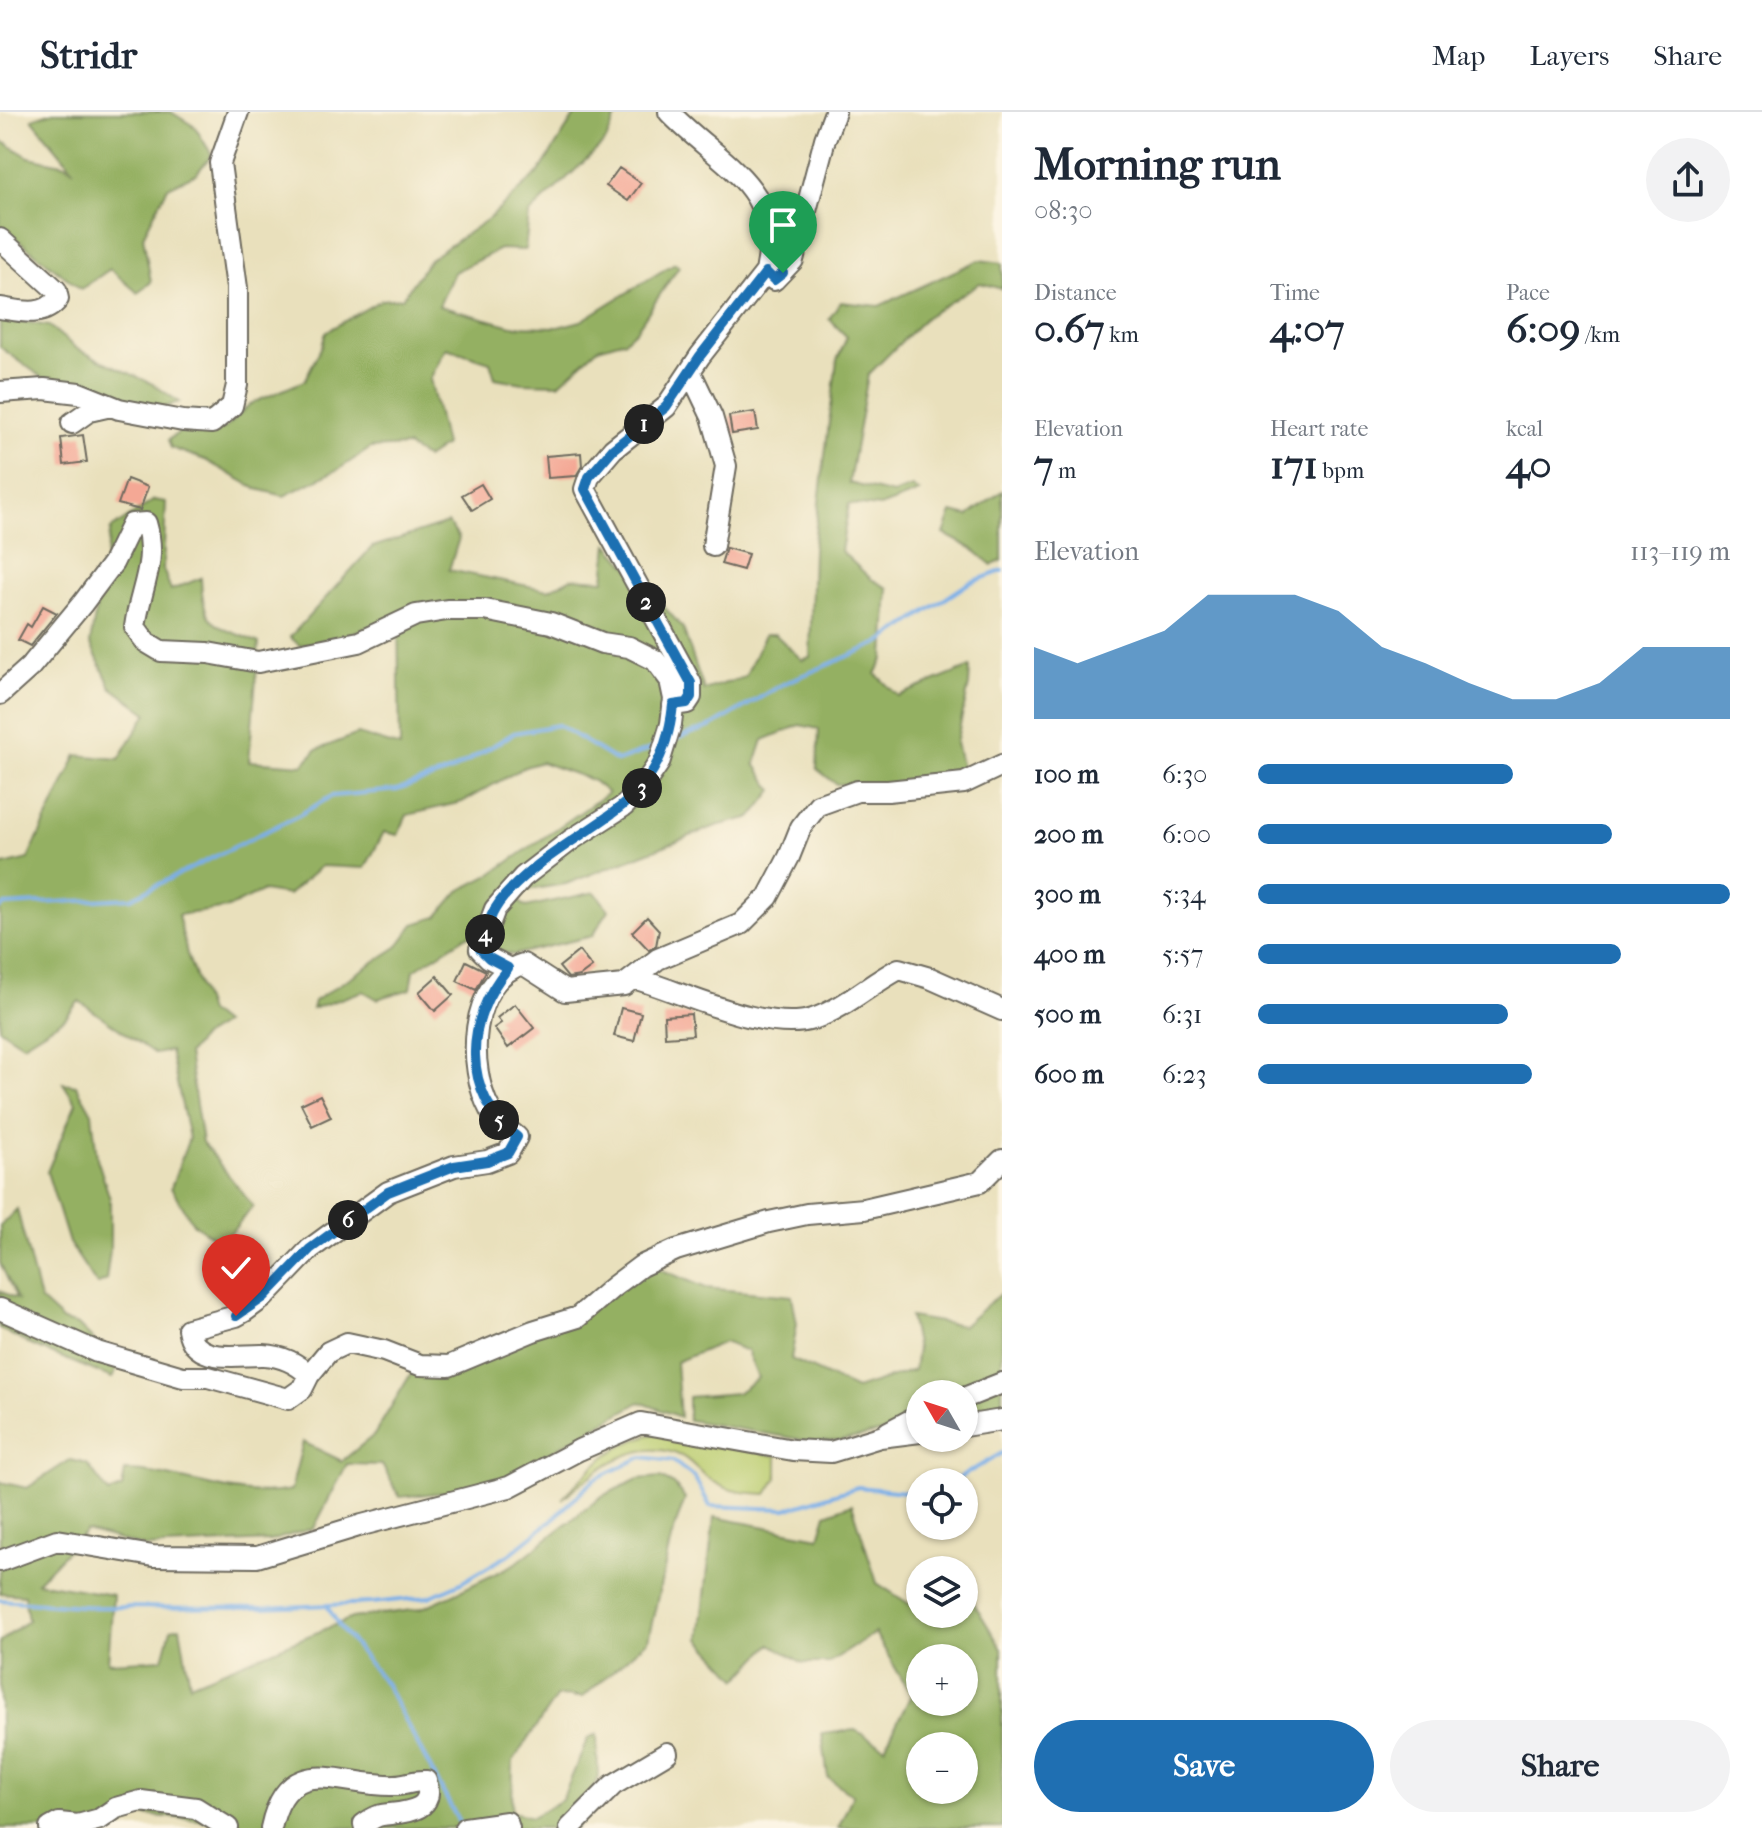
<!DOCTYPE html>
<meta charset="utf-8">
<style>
:root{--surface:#fff;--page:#f2f2f3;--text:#1f2937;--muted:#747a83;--line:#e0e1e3;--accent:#1f6fb2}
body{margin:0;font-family:"IM FELL French Canon",serif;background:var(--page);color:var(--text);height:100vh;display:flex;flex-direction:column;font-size:30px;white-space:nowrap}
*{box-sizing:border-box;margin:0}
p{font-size:26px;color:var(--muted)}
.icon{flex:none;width:44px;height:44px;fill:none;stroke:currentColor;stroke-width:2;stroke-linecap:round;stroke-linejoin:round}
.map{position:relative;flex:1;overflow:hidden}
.sheet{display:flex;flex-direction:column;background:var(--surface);width:760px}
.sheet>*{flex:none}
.needle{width:52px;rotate:309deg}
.tools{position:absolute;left:906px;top:1268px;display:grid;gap:16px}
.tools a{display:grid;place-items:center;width:72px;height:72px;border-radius:50%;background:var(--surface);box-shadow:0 2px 6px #0004;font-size:40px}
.pin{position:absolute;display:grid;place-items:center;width:68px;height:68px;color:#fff;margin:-82px -34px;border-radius:50% 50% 50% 0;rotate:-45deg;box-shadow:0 0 8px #0007}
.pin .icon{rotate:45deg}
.km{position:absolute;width:40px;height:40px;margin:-20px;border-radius:50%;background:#222;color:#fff;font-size:22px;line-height:40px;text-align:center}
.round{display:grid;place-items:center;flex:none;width:84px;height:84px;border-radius:42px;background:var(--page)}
.summary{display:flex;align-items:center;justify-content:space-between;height:136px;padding:0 32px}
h1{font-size:44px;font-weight:700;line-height:60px}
.stats{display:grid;grid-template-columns:repeat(3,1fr);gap:12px;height:136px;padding:8px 32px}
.stats div{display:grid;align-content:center}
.stats b{font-size:40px;font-weight:700}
.stats small{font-size:22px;font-weight:400}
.stats p{font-size:22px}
.chart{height:224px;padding:16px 32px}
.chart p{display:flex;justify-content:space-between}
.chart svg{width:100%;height:144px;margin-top:8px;fill:var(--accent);opacity:.7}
.cta{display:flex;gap:16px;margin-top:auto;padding:16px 32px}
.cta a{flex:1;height:92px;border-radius:48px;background:var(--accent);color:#fff;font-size:32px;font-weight:700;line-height:92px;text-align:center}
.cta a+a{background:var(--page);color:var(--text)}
ul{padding:0 32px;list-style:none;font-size:26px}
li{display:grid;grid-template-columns:128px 96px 1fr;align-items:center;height:60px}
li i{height:20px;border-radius:10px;background:var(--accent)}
header{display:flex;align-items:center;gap:48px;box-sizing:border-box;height:112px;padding:0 40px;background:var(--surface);border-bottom:2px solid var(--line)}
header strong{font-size:38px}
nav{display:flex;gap:44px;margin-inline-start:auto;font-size:28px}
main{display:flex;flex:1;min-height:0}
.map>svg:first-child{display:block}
.green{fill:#bbcd70;stroke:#737c4e;stroke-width:2}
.forest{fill:#94b062;stroke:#606e46;stroke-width:2;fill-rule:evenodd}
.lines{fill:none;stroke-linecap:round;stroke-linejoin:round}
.stream{stroke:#7aafe8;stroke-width:4}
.building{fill:#f4a895}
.minor-casing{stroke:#6e6a5e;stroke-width:24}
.minor{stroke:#fff;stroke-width:20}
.route-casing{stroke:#fff;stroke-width:16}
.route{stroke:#1f6fb2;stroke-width:10}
</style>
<header>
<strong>Stridr</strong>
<nav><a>Map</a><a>Layers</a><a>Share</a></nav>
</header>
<main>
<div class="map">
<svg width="1002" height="1716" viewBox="0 0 1002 1716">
<rect width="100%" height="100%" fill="#fcf5e5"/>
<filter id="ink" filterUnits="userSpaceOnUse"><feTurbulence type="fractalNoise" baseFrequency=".0125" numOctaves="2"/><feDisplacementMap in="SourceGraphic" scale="16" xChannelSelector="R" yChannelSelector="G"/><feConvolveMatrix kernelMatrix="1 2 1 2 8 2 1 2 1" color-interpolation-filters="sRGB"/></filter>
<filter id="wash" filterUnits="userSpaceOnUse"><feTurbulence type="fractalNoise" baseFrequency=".006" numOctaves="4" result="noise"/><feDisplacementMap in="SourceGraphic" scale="32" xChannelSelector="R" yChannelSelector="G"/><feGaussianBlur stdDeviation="1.8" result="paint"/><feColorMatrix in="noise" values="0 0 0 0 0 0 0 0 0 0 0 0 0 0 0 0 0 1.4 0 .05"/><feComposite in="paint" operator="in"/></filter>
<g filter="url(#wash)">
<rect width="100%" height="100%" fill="#e9e0bc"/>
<path class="green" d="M660 1320 777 1344V1366L767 1382C741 1381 725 1380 703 1362 696 1356 688 1346 679 1343 635 1324 593 1361 562 1387 596 1351 611 1332 660 1320Z"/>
<path class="forest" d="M53 0H171L195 15 212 43 196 62 168 75 143 124 151 170 138 181 110 157 81 177 0 114V28L29 45 66 53 74 58 32 7Z
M577 0H618L606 29 529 102 525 138 500 137 454 160 439 194 512 214 558 215 581 209 675 151 679 154 637 217 625 228 598 236 559 272 523 271 495 266 490 250 446 236 430 267 445 333 426 346 407 334 371 336 339 357 284 384 257 377 205 348 171 336 168 328 181 319 225 316 250 292 304 269 322 234 326 220 381 188 402 186 430 147 491 105 539 60Z
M979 148 1002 151V177L980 171 926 205 868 263 849 371 893 382 912 375 919 380 880 395 849 392 841 439 871 467 888 476 884 546 876 562 898 584 970 555 969 573 956 631 963 661 893 673 836 672 817 657 819 617 800 613 763 628 755 652 773 678 752 705 716 714 566 772 527 778 515 786 526 795 595 780 609 798 592 824 513 843 493 837 469 823 414 858 411 877 377 887 363 879 312 897 314 889 397 835 414 812 437 805 459 779 490 763 608 681 592 668 541 650 525 655 462 690 407 703 398 723 384 720 365 756 321 754 288 783 263 779 228 796 178 803 187 842 208 900 223 912 202 925 188 942 202 1030 253 1094 222 1132 193 1111 171 1076 189 1026 170 939 155 942 79 889 65 906 23 932 0 917V754L28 747 77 643 119 647 147 601 111 575 90 531 111 417 154 388 166 390 163 457 171 478 201 466C203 518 216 512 259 531L249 649 303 653 316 638 358 622 400 635 398 503 355 520 300 534 290 525 372 435 448 411 459 426 449 458 548 478 572 466 604 468 608 432 683 516 704 578 745 565 765 522H775L802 548 810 545 813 438 837 248 847 225 829 207 841 190 879 194Z
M0 206 49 214 77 237 153 272 179 290 165 295 109 284 55 266H43L0 235Z
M1002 379V449L992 453 971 436 944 422 952 400 968 404Z
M63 971 76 973 92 1001 97 1046 110 1087V1138L106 1168 97 1173 69 1131 47 1060 76 991Z
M17 1097 40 1188 63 1209 78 1213 119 1254 112 1266 31 1233 0 1217V1179L17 1187 0 1151V1114Z
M655 1155 706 1176 792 1184 797 1212 791 1247 856 1277 914 1258 917 1237 910 1205 963 1214 1002 1180V1295L964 1303V1282H920V1312L841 1329H809L688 1308V1285L737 1281 758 1266 747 1239 724 1230 676 1250 680 1305 640 1290 486 1376 400 1385 382 1353 347 1352 314 1416 270 1429 145 1435 86 1419 37 1470 113 1483 108 1550 163 1547 171 1517 180 1515 190 1572 352 1506 420 1497 454 1482 515 1452 602 1384 638 1367 660 1365 674 1372 685 1387 671 1427 648 1528 583 1585 557 1584 513 1649 512 1700 532 1705 562 1688 588 1626 597 1622 598 1665 576 1716H225L222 1710 143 1703 117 1713 118 1716H0V1530L28 1508 24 1483 0 1481V1370L27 1376 70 1348 87 1352 109 1381 122 1376 125 1359C181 1359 236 1390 291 1378L303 1330 342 1349 374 1323 415 1255 447 1265 463 1262 503 1237Z
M852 1392 877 1471 920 1499V1502L940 1512 951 1502H964V1490L970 1485 1002 1537V1716H838L853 1683 828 1666 822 1622 855 1618 885 1635 911 1583 875 1521 828 1551H803L771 1532 738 1567 700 1527 714 1405 819 1425 826 1402ZM920 1546H964V1590H920ZM920 1634H964V1678H920Z"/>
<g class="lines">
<path class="stream" d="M675 627 712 614 785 571 879 531 969 471 1002 459
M0 796 5 793 131 786 299 703 332 684 397 678 451 659 514 621 558 613 617 649 656 635
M952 1370 1002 1341
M0 1488 95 1495 263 1496 372 1491 429 1485 459 1472 510 1442 552 1408 595 1367 642 1345 673 1349 695 1366 710 1394 786 1397 858 1375 905 1380 920 1378
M327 1494 340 1515 385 1571 459 1710"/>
</g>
<g id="blocks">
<path class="building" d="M619 56 641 71 628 89 606 74Z
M755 300 758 318 732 322 729 304Z
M83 323 87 350 64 353 61 326Z
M581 341 582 354 576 364 548 366 546 344Z
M127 367 148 375 140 398 118 392Z
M481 372 490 387 472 398 462 383Z
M726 436 748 442 743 458 721 452Z
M43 494 57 501 30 534 18 528 27 512 31 515Z
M647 805 659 818 656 834 649 838 632 820Z
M579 839 592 855 580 864 568 866 559 855Z
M466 849 486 859 476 878 457 869Z
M437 864 453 883 435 899 419 880Z
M515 892 534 916 508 936 494 916 501 911 497 906Z
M621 896 641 901 634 929 614 924Z
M691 902 693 923 665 925 664 904Z
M320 983 331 1005 312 1014 301 992Z"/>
</g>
</g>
<g filter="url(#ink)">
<use href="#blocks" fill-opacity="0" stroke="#6e6a5e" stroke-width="2"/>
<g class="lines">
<g class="minor-casing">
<path id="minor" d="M669 0C718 52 785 74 766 160L774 168 793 148 825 27 835 0
M0 127 56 178 58 187C43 206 21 199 0 196
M690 259 712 305 726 354 713 434
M0 280 44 277 79 281 119 297 183 309 212 311 232 294 237 273V176L220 51 238 0
M72 311 89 299 111 294
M0 582 30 555 83 491 113 451 132 412 146 411C158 451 140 476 135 515L146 530 161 539 208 541 258 550 359 530 416 503 447 498H485L551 511 602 531 629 535 655 548 670 568 674 587 671 612 659 651 641 677 624 694 571 728 523 765 495 797 480 837 489 846 508 856
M673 593 687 591 691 585V571L585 377 589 365 613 337 666 295 700 244 766 160
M633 866C681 879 765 922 813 907 845 896 870 872 899 857L930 866 1002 898
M0 1197 97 1240 183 1265H208L288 1287 302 1277 309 1263C297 1251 281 1244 264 1243 238 1242 194 1254 188 1217L236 1204 245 1199 264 1185 310 1137 388 1080 454 1054 487 1049 508 1041 517 1025C508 1018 496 1009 490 998 467 956 468 868 523 852L565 879 624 873 658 847 741 812 768 785 789 745 801 715 818 693 857 679H888L964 671 1002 653
M309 1263 328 1240 347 1231 384 1239 420 1253 449 1254 533 1219 578 1205 613 1175 641 1154 676 1138 769 1110 807 1102 864 1097 980 1070 1002 1048
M964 1286 1002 1271
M964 1314 1002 1308
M888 1320 920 1303
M0 1449 57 1428 153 1444 257 1445 362 1413 509 1375 579 1338 641 1311 793 1338 831 1340 880 1325 920 1320
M50 1716 59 1711 78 1713 100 1707 116 1696 141 1689 196 1696 228 1716
M271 1716C288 1636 343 1676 395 1673 406 1673 414 1668 426 1669 437 1701 402 1700 382 1703 375 1704 370 1708 364 1712L365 1716
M465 1716 507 1710 509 1716
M570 1716 613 1673 667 1641"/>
</g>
<use href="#minor" class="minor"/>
</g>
</g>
<g class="lines" filter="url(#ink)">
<g class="route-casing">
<path id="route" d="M236 1204 264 1185 310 1137 388 1080 454 1054 487 1049 508 1041 517 1025C461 980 464 908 508 856L489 846 480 837C485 824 488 808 495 797 505 780 523 765 538 753 605 701 663 689 673 593L687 591 691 585V571L585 377 589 365 613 337 666 295 700 244 766 160 774 168 783 161"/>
</g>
<use href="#route" class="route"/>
</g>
</svg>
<div class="tools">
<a><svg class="needle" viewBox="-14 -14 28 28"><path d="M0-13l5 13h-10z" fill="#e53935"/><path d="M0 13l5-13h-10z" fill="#747a83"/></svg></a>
<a><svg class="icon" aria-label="locate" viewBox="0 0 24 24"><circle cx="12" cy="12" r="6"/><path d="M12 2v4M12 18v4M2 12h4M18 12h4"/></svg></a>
<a><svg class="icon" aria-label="layers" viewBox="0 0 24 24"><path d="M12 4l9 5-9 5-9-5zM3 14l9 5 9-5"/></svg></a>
<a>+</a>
<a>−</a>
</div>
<div class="pin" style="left:783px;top:161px;background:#1e9e55"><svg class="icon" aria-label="arrive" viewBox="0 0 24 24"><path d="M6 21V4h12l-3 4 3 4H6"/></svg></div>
<div class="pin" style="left:236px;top:1204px;background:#d93025"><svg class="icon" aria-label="check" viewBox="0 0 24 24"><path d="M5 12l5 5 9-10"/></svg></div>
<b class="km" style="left:644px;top:312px">1</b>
<b class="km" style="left:646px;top:490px">2</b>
<b class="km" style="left:642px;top:676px">3</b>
<b class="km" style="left:485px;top:822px">4</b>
<b class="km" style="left:499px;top:1008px">5</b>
<b class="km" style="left:348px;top:1108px">6</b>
</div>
<section class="sheet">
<div class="summary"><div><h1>Morning run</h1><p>08:30</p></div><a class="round"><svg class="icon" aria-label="share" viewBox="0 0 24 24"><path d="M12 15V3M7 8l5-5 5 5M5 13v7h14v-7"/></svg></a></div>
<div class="stats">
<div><p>Distance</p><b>0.67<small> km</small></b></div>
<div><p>Time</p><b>4:07</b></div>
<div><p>Pace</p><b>6:09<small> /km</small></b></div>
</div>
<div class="stats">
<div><p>Elevation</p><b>7<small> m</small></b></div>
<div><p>Heart rate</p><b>171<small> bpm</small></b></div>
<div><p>kcal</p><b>40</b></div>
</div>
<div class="chart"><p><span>Elevation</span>113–119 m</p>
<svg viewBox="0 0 160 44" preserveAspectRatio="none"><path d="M0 44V22L10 27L20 22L30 17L40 6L50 6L60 6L70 11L80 22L90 27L100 33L110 38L120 38L130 33L140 22L150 22L160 22V44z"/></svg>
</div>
<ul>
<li><b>100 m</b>6:30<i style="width:54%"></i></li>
<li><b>200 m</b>6:00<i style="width:75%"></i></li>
<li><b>300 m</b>5:34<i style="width:100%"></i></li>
<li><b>400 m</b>5:57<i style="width:77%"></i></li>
<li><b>500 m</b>6:31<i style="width:53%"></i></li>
<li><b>600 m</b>6:23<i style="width:58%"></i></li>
</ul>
<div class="cta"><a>Save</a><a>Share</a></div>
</section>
</main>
